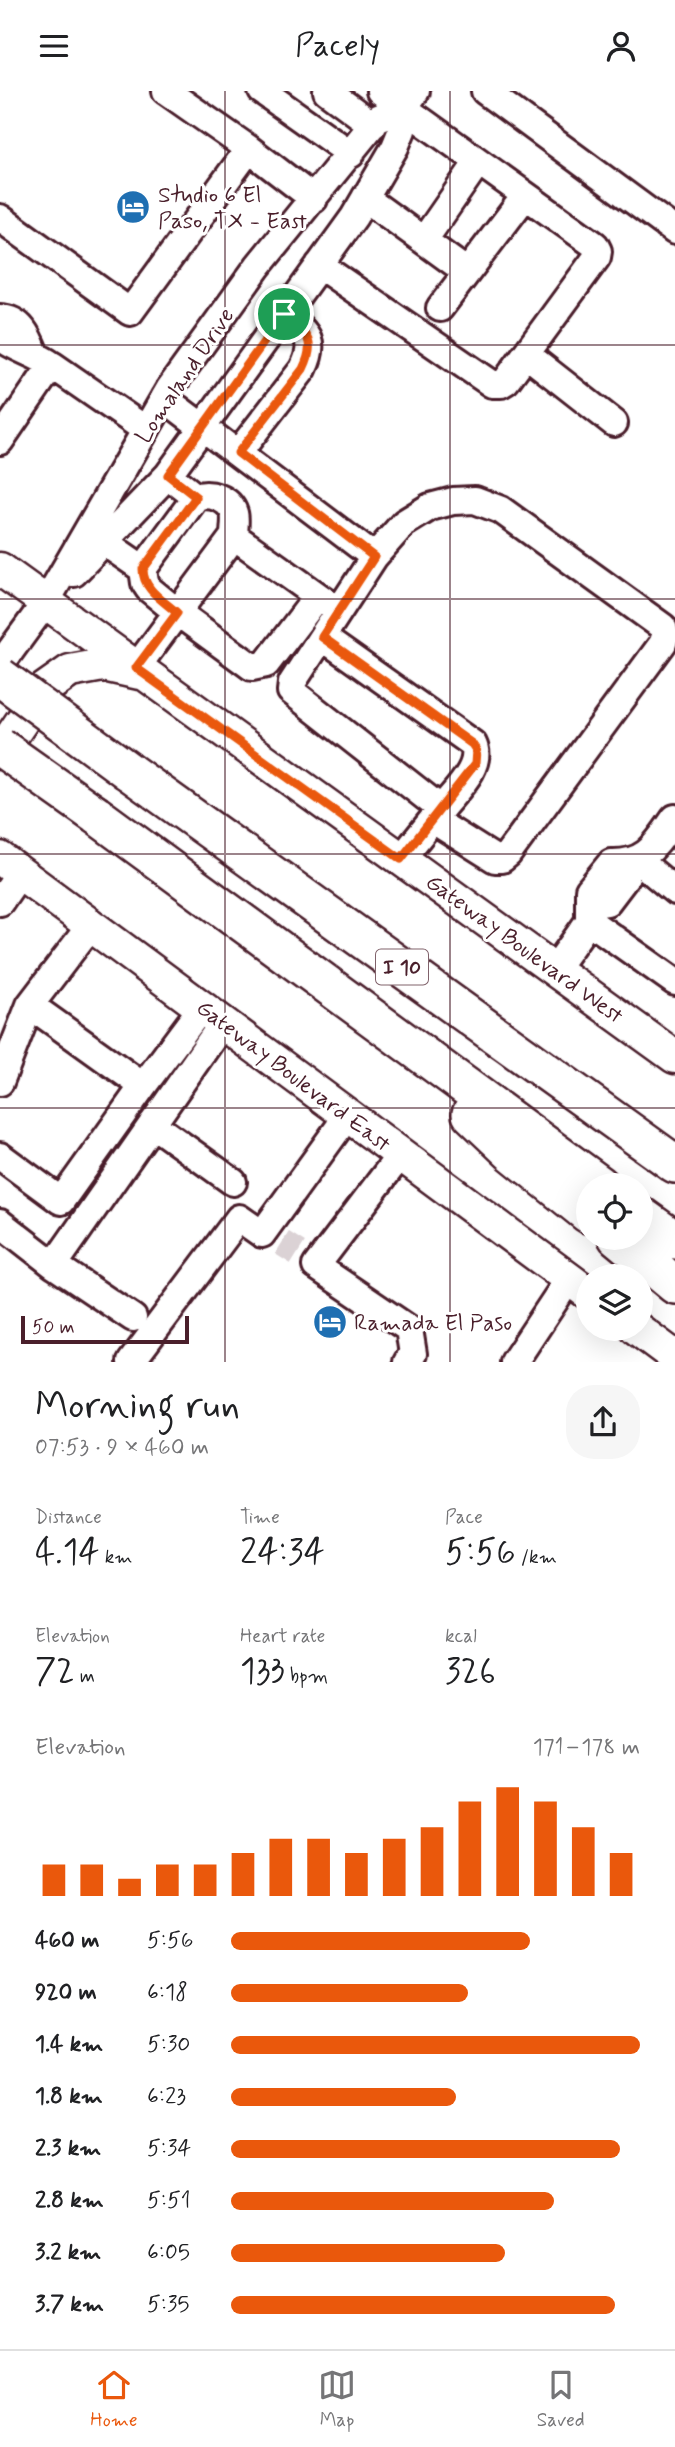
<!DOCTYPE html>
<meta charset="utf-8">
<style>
:root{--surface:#fff;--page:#f6f6f6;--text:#202124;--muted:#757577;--line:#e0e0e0;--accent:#ea580c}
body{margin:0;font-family:Mynerve,sans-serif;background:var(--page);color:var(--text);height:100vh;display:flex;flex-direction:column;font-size:26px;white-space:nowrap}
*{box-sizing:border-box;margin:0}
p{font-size:23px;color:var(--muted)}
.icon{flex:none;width:38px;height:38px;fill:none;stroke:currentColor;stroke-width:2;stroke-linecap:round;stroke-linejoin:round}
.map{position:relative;height:1271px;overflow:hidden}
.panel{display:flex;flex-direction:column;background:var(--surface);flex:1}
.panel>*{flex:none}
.controls{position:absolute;left:576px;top:1082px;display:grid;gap:14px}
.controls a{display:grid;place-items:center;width:77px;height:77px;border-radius:50%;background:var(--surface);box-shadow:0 7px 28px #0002;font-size:35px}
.scale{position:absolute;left:21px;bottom:18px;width:168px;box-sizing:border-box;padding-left:7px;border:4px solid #4a1f2b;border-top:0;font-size:19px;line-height:24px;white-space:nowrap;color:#4a1f2b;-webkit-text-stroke:5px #fff;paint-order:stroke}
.pin{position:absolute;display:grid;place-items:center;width:60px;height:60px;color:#fff;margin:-30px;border:4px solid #fff;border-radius:50%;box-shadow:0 2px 7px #0007}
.round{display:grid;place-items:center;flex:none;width:74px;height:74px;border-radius:28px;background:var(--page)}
.head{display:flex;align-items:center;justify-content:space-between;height:119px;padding:0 35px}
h1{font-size:38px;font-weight:600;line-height:52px}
.metrics{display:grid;grid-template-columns:repeat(3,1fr);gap:10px;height:119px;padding:7px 35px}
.metrics div{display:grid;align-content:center}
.metrics b{font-size:35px;font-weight:600}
.metrics small{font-size:19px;font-weight:400}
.metrics p{font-size:19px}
.chart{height:196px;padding:14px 35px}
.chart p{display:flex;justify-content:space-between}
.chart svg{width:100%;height:126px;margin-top:7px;stroke:var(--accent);stroke-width:6}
ul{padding:0 35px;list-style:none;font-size:23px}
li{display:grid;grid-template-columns:112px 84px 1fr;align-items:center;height:52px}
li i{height:18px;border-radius:9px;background:var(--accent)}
header{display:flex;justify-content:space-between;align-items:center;height:91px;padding:0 35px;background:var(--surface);font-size:32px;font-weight:600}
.tab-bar{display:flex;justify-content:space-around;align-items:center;height:98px;border-top:2px solid var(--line);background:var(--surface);font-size:19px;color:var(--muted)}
.tab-bar a{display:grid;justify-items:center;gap:4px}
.tab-bar .on{color:var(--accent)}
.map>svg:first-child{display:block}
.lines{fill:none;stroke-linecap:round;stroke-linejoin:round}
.minor-tunnel{stroke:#dbd2d5;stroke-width:26;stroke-dasharray:26 13;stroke-linecap:butt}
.minor-casing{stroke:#4a1f2b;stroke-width:32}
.major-casing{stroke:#4a1f2b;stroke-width:37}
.highway-casing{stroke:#4a1f2b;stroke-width:42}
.minor{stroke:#fff;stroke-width:26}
.major{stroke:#fff;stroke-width:32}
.highway{stroke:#fff;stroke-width:37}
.highway-bridge-casing{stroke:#4a1f2b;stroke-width:42;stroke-linecap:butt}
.highway-bridge{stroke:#fff;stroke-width:37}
.route-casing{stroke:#fff;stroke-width:14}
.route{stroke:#ea580c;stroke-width:9}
.grid{fill:none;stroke:#4a1f2b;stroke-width:2;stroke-opacity:0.55}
.labels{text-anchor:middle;stroke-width:6;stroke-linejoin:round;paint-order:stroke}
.shield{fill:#fff;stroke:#80626b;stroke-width:2}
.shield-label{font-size:21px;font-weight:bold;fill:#4a1f2b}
.poi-label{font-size:23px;fill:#4a1f2b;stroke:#fff;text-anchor:start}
.street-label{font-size:23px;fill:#4a1f2b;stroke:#fff}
</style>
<header><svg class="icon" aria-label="menu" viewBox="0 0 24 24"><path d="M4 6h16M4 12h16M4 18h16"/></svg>Pacely<svg class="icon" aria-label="person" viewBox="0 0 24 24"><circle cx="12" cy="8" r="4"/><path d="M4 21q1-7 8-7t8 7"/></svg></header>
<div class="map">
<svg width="675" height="1271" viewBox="0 0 675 1271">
<rect width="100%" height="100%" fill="#fff"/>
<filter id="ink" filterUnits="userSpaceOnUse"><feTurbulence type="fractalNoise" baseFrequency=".0143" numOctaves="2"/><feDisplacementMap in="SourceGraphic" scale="14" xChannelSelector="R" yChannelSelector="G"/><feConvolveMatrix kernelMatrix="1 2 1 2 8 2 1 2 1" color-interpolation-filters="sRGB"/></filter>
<g filter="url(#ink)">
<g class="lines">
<path class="minor-tunnel" d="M282 1152 298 1162"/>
<g class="minor-casing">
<path id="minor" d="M166 0 249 58
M262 0 351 63
M327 0 373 34
M485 0 675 140
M365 107 467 181
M0 127 130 221 249 58 314 108
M424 149 478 71
M319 174 492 293H501L506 290 597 166 598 160 595 154 380 0
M440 217 525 105
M0 227C21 228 28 245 35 263
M0 246C16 258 35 262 52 274
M526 263 614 332
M164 307 374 466 292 592 291 600 441 718 401 768
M0 350 52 274 146 339
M238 362 303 278C318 248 305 241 284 223
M168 384 196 406C209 401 229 407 234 422 236 428 234 438 234 445L332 515
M104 451 143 478 196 406
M374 466 404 432 430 416 453 410 475 409 501 419 663 536 665 544 663 552 508 763 502 768H495L433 729
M143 478 145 492 149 498 177 521 252 576 266 573 318 505
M74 482 168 384 354 126 395 56 402 39 403 18 416 0
M322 546 473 653C484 675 454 701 441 718
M0 574 46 511 170 297 258 175 378 27 403 18
M136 577 234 445
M638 769 675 800
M0 811 20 782
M590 814 607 811 626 786 627 772
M589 830V799L611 772C647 773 656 753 675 727
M554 879 589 830 675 891
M30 914 91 834
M0 991 30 914 143 995 61 1110 0 1065
M143 995 202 916
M152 1033 233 1091
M401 1063 316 1175 409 1238 413 1263 407 1271
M0 1132 54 1174
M133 1227 54 1174 223 932
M131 1271 239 1127 262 1143 348 1024
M514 1271 569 1188"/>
</g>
<g class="major-casing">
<path id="major" d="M0 478 675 966
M0 662 43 599 70 580 103 574 139 582
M0 767 588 1202
M636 1237 675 1266"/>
</g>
<g class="highway-casing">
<path id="highway" d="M128 680 675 1073
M96 724 600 1094
M471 1023 511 1061 588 1123
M640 1124 675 1149
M617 1146 675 1194"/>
</g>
<use href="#minor" class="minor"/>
<use href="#major" class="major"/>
<use href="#highway" class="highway"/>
<g class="highway-bridge-casing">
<path id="highway-bridge" d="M0 586 128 680
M0 656 96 724"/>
</g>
<use href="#highway-bridge" class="highway-bridge"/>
</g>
</g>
<g class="lines" filter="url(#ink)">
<g class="route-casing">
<path id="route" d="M284 223C305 241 318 248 303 278L238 362 374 466 322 546 472 653 476 659 475 673 401 768 136 577 177 522C163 509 143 499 143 478L196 406 168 384Z"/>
</g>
<use href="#route" class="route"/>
</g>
<path class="grid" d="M225 0V1271M450 0V1271M0 254H675M0 508H675M0 763H675M0 1017H675"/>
<defs>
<g id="hotel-disc" transform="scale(1.75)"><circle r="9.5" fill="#1f6fb2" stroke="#fff"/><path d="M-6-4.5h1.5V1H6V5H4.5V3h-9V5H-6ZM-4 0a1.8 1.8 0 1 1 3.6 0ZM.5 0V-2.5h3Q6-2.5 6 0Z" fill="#fff"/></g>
</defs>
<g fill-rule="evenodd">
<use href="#hotel-disc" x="133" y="116"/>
<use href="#hotel-disc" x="330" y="1231"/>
</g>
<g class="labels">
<rect class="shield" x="376" y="858.5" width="52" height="35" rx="5"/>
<g class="shield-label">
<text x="402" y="883">I 10</text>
</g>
<g class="poi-label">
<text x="158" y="111">Studio 6 El<tspan x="158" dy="26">Paso, TX - East</tspan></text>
<text x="354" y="1239">Ramada El Paso</text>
</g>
<g class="street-label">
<text transform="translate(184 284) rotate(-56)" y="8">Lomaland Drive</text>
<text transform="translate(525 857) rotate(36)" y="8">Gateway Boulevard West</text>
<text transform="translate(294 984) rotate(37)" y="8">Gateway Boulevard East</text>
</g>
</g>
</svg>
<div class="controls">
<a><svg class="icon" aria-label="locate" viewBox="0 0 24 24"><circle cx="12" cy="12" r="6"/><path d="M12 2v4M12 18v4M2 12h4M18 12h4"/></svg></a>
<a><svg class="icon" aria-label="layers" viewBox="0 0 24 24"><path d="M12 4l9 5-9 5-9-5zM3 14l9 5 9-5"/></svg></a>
</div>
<div class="scale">50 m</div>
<div class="pin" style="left:284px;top:223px;background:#1e9e55"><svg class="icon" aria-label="arrive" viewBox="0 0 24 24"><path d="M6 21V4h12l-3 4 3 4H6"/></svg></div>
</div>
<section class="panel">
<div class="head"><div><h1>Morning run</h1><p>07:53 · 9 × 460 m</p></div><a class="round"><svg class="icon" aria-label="share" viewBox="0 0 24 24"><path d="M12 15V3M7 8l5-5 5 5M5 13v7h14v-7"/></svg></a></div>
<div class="metrics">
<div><p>Distance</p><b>4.14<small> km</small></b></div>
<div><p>Time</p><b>24:34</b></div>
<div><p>Pace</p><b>5:56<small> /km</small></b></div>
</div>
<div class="metrics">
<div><p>Elevation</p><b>72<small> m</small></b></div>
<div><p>Heart rate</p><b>133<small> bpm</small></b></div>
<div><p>kcal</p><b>326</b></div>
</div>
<div class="chart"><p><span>Elevation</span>171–178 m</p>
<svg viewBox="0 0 160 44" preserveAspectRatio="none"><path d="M5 44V33M15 44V33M25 44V38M35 44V33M45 44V33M55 44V29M65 44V24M75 44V24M85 44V29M95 44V24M105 44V20M115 44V11M125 44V6M135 44V11M145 44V20M155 44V29"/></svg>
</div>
<ul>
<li><b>460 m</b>5:56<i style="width:73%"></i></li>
<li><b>920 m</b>6:18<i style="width:58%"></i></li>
<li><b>1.4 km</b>5:30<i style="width:100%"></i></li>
<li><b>1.8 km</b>6:23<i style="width:55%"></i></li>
<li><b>2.3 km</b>5:34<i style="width:95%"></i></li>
<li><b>2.8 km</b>5:51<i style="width:79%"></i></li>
<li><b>3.2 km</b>6:05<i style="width:67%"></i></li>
<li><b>3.7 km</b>5:35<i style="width:94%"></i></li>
</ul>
</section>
<nav class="tab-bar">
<a class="on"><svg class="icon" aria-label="home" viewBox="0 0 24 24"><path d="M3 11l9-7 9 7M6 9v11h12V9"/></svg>Home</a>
<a><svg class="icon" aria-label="map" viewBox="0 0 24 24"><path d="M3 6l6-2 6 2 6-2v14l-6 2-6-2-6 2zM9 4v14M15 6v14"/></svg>Map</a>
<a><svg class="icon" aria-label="saved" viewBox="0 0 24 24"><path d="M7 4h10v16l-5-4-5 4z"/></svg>Saved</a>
</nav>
